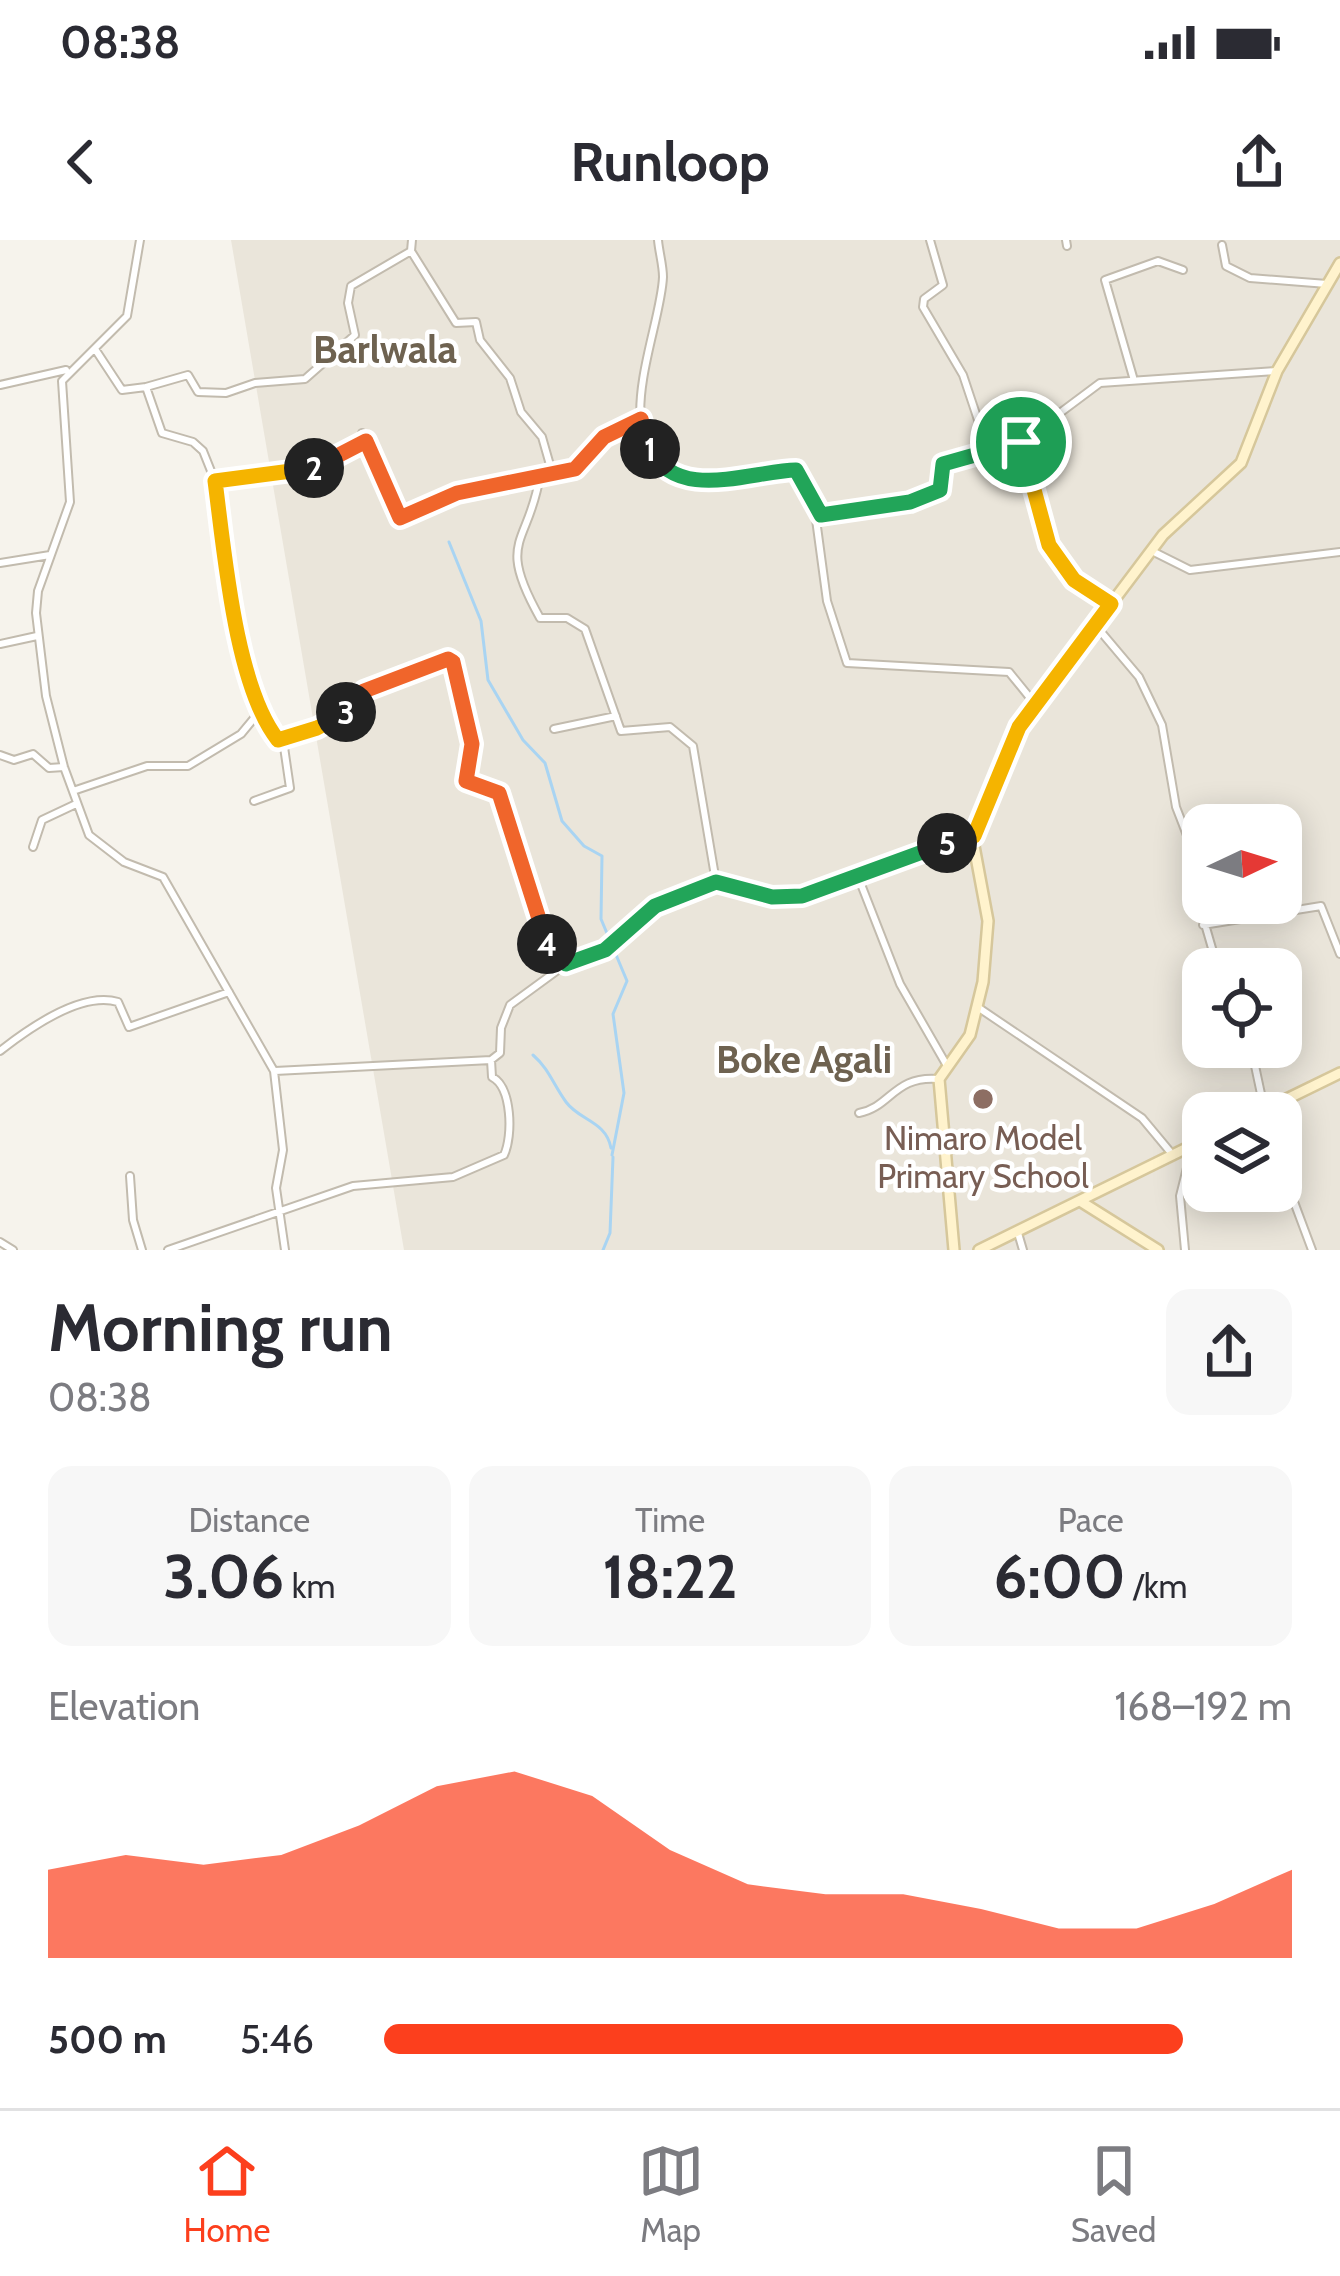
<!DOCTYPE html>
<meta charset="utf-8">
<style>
:root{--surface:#fff;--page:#f7f7f7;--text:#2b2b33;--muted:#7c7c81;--line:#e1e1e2;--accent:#fc3f1d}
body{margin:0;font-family:Cabin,sans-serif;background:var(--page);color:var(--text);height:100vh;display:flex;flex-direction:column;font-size:45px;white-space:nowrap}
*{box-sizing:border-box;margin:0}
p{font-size:39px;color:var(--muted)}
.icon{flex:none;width:66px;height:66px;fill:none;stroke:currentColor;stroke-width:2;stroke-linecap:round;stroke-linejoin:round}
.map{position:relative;height:1010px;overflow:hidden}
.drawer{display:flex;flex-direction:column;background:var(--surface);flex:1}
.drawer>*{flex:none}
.needle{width:78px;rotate:86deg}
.controls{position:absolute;left:1182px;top:564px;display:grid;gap:24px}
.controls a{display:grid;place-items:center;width:120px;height:120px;border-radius:24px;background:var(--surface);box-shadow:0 6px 30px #0003;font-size:60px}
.pin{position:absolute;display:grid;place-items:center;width:102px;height:102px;color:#fff;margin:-51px;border:6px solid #fff;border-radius:50%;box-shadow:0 3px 12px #0007}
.km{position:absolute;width:60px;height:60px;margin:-30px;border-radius:50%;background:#222;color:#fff;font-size:33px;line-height:60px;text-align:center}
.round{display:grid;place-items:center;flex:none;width:126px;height:126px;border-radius:24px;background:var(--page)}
.head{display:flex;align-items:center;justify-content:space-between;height:204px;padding:0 48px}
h1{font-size:66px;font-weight:700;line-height:90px}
.figures{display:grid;grid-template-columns:repeat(3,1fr);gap:18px;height:204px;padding:12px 48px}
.figures div{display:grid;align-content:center;border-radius:24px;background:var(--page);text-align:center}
.figures b{font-size:60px;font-weight:700}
.figures small{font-size:33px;font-weight:400}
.figures p{font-size:33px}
.chart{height:336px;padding:24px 48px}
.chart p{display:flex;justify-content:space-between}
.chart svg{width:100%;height:216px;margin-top:12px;fill:var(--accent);opacity:.7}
ul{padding:0 48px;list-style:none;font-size:39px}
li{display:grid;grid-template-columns:192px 144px 1fr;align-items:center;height:90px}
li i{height:30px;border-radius:15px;background:var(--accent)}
.status{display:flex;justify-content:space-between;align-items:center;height:84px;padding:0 60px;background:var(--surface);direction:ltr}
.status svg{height:33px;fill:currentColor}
header{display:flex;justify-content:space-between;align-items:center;height:156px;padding:0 48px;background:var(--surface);font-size:54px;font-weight:700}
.menu{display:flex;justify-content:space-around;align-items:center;height:168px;border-top:3px solid var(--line);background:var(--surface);font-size:33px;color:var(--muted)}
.menu a{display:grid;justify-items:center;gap:6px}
.menu .current{color:var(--accent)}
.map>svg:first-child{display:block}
.residential{fill:#eae5da;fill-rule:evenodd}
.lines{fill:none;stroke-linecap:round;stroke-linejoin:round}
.stream{stroke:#a9d4f2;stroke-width:3}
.street-casing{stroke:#c2bbae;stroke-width:10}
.secondary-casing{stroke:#d6c79b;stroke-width:14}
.street{stroke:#fff;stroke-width:6}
.secondary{stroke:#fff3cd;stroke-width:9}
.split-1-casing{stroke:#fff;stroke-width:24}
.split-2-casing{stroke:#fff;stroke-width:24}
.split-3-casing{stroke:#fff;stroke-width:24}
.split-4-casing{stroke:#fff;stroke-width:24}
.split-5-casing{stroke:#fff;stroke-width:24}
.split-6-casing{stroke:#fff;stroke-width:24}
.split-1{stroke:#22a559;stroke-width:15}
.split-2{stroke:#f0652b;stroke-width:15}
.split-3{stroke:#f5b400;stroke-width:15}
.split-4{stroke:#f0652b;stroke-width:15}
.split-5{stroke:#22a559;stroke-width:15}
.split-6{stroke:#f5b400;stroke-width:15}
.education-dot{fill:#8d6e63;stroke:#fff;stroke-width:4.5}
.labels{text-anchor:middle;stroke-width:9;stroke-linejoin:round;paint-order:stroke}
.education-label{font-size:33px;fill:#785e54;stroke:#fff}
.quarter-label{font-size:39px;font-weight:bold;fill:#6e6250;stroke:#fff}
</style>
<div class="status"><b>08:38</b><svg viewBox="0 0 49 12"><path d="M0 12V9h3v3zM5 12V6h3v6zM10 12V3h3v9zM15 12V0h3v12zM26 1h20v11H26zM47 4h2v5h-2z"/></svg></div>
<header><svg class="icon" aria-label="back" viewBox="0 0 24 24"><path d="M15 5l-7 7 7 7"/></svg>Runloop<svg class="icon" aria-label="share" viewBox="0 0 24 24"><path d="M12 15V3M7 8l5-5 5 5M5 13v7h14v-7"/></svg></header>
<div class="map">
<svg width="1340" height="1010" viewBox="0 0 1340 1010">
<rect width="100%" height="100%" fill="#f6f3ec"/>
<path class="residential" d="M231 0H1340V1010H404ZM1203 585H1281V663H1203ZM1203 729H1281V807H1203ZM1203 873H1281V951H1203Z"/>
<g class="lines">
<path class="stream" d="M449 302 481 381 488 440 523 500 545 523 562 581 584 606 602 616 601 679 627 741 613 774 624 853 612 915
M533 815C549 829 553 844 566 862 580 881 606 881 611 908
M603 1010 610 993 613 917"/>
<g class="street-casing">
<path id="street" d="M140 0 127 76 62 141 70 262 38 351 36 373 46 456 64 527 89 595 124 622 163 637 274 831 283 910 276 948 285 1010
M658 0C659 12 663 25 663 37 661 94 596 224 695 241 728 246 762 230 796 230L821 275 926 256 940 250 943 224 989 213
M930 0 943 45 924 59 923 67 963 135 989 213 1021 202 1100 143 1277 131
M1066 0 1067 6
M1222 5 1226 26 1250 38 1327 44
M411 11 456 83 476 82 480 100 510 138 521 172 542 197 552 232
M95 109 122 150 146 147 162 193 193 202 203 211 215 241 221 318 252 442 268 486 284 507 290 548 254 561
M1133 137 1105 40 1158 21 1183 30
M0 145 66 130
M146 147 188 135 198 152 226 153 255 143 305 139 355 95 348 63 351 46 411 11 412 0
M641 179C594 200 593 228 540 235 529 306 495 298 540 378H567L585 389 621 491 670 487 693 506 716 642
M362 193 400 278 457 253 540 235
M1021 203 1049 305 1074 340 1111 363
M215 241 316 229 366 201
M815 272 827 361 847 423 1009 432 1035 464
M1152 311 1190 330 1340 312
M0 323 50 315
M1096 386 1139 437 1162 485 1176 567 1188 598 1196 653 1218 729
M0 404 37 396
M554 489 616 476
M278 499 342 476 369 448 451 420 472 504 466 541 499 553 544 698 566 724
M0 515 14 520 33 514 49 528 64 527
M73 551 147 526H188L241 494 260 471
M33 607 42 580 76 564
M857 634 900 744 946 824
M1203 685 1321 666 1340 714
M979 768 1142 878 1172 914
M1251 807 1264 868
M0 811C28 789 81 751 118 762L129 787 229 752
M275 831 491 820 500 813 501 788 510 765 566 724 605 710 654 666 716 642 772 657 812 654 876 626 974 596
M859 873C891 867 894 835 939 839
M1281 927 1312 1010
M130 936 133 980 142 1010
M1018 993 1023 1010
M0 1002 13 1010
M168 1010 353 946 453 937 504 915C513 896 512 847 492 837L491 820
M1185 1010 1180 956 1192 908"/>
</g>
<g class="secondary-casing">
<path id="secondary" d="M1258 873 1340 833
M1080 961 1158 1010
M954 1010 939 839 970 795 983 742 988 681 974 606 978 576 1019 487 1047 449 1163 295 1241 223 1277 131 1340 23
M979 1010 1203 900"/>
</g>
<use href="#street" class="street"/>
<use href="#secondary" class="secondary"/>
</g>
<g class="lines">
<g class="split-1-casing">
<path id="split-1" d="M650 209C677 263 751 231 796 230L821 275 910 262 940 250 943 224 1021 202"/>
</g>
<g class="split-2-casing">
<path id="split-2" d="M314 228 366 201 400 278 457 253 575 229 604 197 641 179 650 209"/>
</g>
<g class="split-3-casing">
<path id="split-3" d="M314 228 215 241C224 308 235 446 278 500L317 488 346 472"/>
</g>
<g class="split-4-casing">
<path id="split-4" d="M346 472 364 451 448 419 453 422 472 504 466 541 499 553 547 704"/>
</g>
<g class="split-5-casing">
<path id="split-5" d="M547 704 566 724 605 710 655 666 716 642 772 657 802 656 947 603"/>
</g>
<g class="split-6-casing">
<path id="split-6" d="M947 603 974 596 1019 487 1111 364 1074 340 1049 305 1021 202"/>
</g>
<use href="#split-1" class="split-1"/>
<use href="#split-2" class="split-2"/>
<use href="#split-3" class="split-3"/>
<use href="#split-4" class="split-4"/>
<use href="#split-5" class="split-5"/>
<use href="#split-6" class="split-6"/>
</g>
<circle class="education-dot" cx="983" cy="859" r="12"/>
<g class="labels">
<g class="education-label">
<text x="983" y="910">Nimaro Model<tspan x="983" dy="38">Primary School</tspan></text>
</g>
<g class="quarter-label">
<text x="385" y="123">Barlwala</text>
<text x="804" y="833">Boke Agali</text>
</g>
</g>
</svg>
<div class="controls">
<a><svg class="needle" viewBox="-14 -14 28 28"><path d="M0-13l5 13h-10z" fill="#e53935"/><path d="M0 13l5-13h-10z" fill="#7c7c81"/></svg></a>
<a><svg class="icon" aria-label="locate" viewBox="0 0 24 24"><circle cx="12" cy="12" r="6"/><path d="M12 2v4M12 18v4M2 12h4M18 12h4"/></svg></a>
<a><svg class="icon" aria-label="layers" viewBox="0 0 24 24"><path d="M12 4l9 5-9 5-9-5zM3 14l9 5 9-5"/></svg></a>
</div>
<div class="pin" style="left:1021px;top:202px;background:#1e9e55"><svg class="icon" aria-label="arrive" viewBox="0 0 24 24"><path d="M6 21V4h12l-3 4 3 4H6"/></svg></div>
<b class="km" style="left:650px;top:209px">1</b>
<b class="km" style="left:314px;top:228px">2</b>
<b class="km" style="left:346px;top:472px">3</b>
<b class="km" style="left:547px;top:704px">4</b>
<b class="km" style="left:947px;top:603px">5</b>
</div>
<section class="drawer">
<div class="head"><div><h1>Morning run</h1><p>08:38</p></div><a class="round"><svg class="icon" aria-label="share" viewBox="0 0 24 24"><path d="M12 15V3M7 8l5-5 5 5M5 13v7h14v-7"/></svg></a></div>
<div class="figures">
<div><p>Distance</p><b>3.06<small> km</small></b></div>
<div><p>Time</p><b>18:22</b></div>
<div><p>Pace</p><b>6:00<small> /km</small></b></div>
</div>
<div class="chart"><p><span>Elevation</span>168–192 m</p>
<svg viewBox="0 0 160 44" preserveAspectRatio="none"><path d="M0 44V26L10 23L20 25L30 23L40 17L50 9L60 6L70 11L80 22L90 29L100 31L110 31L120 34L130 38L140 38L150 33L160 26V44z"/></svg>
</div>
<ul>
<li><b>500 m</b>5:46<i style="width:88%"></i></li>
</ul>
</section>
<nav class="menu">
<a class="current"><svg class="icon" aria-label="home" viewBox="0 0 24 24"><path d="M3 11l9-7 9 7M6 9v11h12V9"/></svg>Home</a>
<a><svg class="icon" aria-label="map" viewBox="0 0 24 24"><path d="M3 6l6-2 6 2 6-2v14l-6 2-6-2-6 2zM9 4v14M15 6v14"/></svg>Map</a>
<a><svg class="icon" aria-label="saved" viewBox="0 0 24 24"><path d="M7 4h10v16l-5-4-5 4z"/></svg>Saved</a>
</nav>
